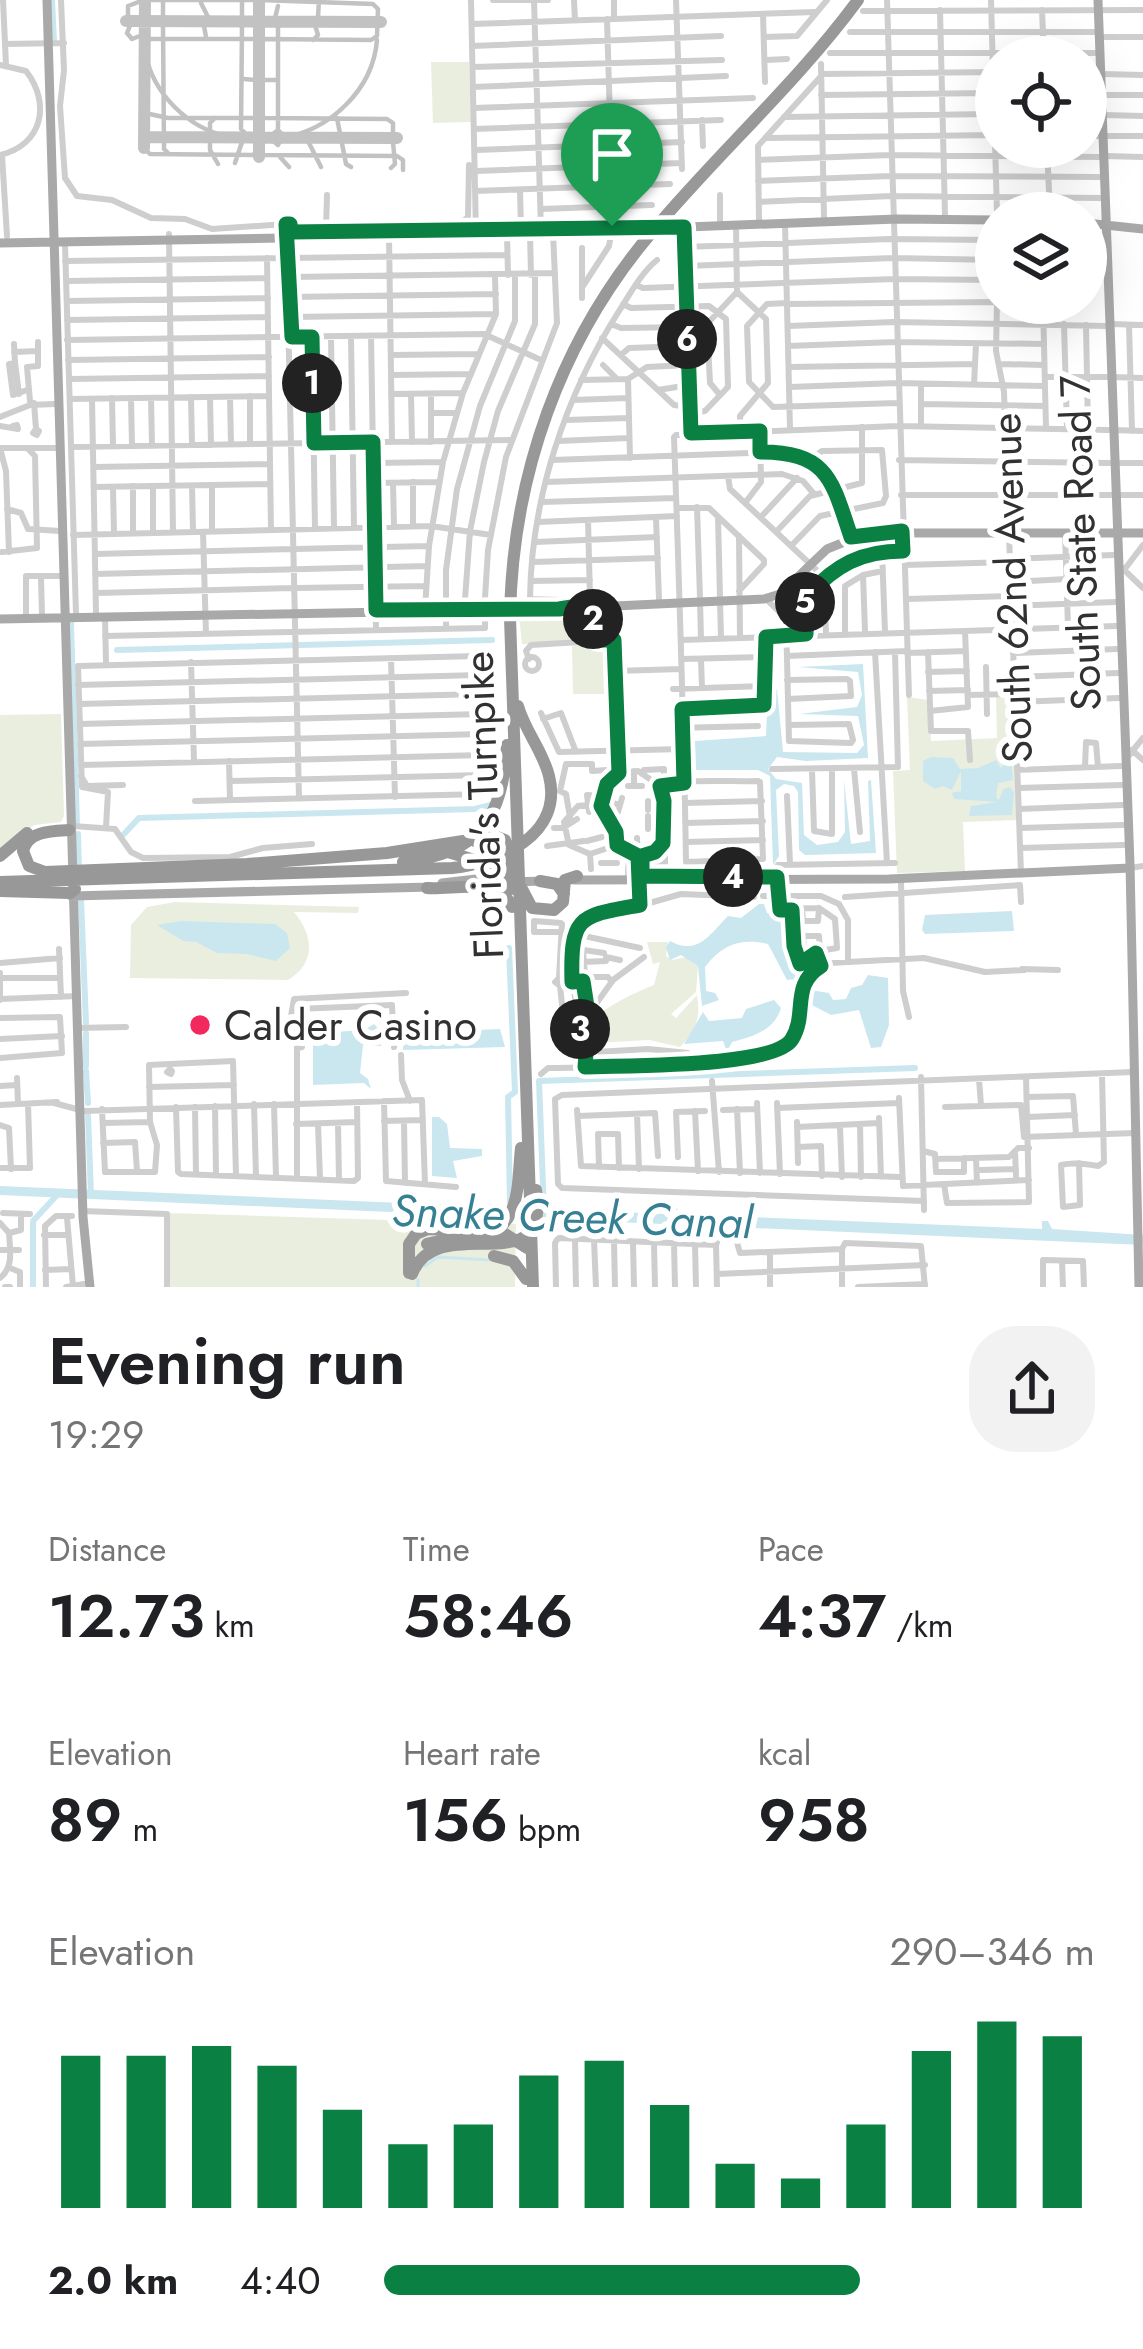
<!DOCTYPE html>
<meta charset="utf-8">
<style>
:root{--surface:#fff;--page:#f2f2f2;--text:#202124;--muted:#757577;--accent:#0b8043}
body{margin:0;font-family:Jost,sans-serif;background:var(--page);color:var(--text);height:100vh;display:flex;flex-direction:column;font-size:45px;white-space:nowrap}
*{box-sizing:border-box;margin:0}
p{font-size:39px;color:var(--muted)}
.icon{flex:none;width:66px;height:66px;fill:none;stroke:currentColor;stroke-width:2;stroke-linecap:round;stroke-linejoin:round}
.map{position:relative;height:1287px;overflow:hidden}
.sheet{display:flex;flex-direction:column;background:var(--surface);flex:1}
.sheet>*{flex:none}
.buttons{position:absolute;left:975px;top:36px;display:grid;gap:24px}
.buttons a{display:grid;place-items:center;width:132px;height:132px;border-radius:50%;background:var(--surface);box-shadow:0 12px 48px #0002;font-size:60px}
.pin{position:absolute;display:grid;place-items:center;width:102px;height:102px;color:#fff;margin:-123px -51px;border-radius:50% 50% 50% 0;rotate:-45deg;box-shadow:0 0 12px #0007}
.pin .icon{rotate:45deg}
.km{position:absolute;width:60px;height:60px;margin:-30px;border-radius:50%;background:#222;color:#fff;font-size:33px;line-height:60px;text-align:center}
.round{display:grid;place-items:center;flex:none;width:126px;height:126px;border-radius:48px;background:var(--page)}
.headline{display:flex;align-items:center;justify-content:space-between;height:204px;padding:0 48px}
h1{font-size:66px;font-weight:600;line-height:90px}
.stats{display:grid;grid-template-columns:repeat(3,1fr);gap:18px;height:204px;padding:12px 48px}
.stats div{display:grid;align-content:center}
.stats b{font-size:60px;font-weight:600}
.stats small{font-size:33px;font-weight:400}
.stats p{font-size:33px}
.chart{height:336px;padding:24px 48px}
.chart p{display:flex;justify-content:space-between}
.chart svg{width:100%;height:216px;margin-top:12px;stroke:var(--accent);stroke-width:6}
ul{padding:0 48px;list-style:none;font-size:39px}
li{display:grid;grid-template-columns:192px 144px 1fr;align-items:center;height:90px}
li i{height:30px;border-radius:15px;background:var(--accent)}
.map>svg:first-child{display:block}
.green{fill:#eaeede}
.water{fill:#cae7ef}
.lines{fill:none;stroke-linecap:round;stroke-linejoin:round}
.stream{stroke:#cae7ef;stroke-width:3}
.canal{stroke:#cae7ef;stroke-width:6}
.taxiway{stroke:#c2c2c2;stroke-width:4.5}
.runway{stroke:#c2c2c2;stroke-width:12}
.minor{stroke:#cecece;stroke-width:6}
.major{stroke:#a9a9a9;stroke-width:9}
.highway{stroke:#989898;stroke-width:12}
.route-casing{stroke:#fff;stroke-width:24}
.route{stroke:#0b8043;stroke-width:15}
.poi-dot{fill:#f2295c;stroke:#fff;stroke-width:4.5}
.labels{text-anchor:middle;stroke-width:12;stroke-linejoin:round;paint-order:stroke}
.street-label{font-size:42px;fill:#313131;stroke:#fff}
.poi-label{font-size:42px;fill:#313131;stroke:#fff;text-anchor:start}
.water-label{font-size:45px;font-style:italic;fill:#368093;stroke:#fff}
</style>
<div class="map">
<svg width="1143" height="1287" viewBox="0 0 1143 1287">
<rect width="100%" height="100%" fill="#fff"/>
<path class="green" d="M431 62H469L471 122 433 123Z
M590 609 596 642 522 644 519 616Z
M612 642 613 694H573L572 646Z
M996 696H1013L1018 820 963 822 965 871 897 873 893 771 910 770 907 697 928 700 931 741 997 738Z
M61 714 64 816 61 822 34 825 0 850V715Z
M175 902 359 907 358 913 294 912C313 935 317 962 288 980L130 978 131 925 147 907Z
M647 942H668L666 956 673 960 686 957 698 966 696 992 671 1014 676 1018 697 995C701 1018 696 1030 680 1047L649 1040 596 1043 583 1029C604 1007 625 997 654 985L660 962 653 964Z
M169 1213 516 1224 515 1287H170Z"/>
<path class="water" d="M863 664 868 758 806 761 777 757 768 769 776 779 802 783 804 835 817 845 838 842 845 832 844 780 851 844 870 841 868 781 871 780 876 853 805 855 799 850 798 792 794 786 784 784 776 790 779 856 773 865 770 776 758 770H696L695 741 766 736 768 690 777 689 783 752 857 753 864 745 858 716 799 714 857 707 862 695 858 672 798 667Z
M1011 756 1013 780 998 783 996 797 999 800 1003 789 1010 787 1014 793 1012 815 969 816 971 806 997 802 954 799 952 793 961 791V771L952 790 943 786 935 789 923 781V761L931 757 953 758 960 769 978 768 996 760 1001 768Z
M759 904H764L767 913 783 916 784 948 797 979 787 980 768 944C741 938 723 944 705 967L706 991 715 993 719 1000 702 1006 698 966 681 955 670 960 666 947 670 941C698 956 709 935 728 916L741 918Z
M1012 911 1014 931 925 934 922 930 925 915Z
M181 921 275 924 287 933 290 948 276 961 246 954 217 953 196 942 183 941 157 925Z
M868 975 888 978 889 1025 881 1047 871 1048 859 1010 831 1015 808 1003 805 998 810 990 829 993 833 1000 846 999 851 988 862 985Z
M774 1000 781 1008C775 1030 752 1037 732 1042L727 1052 723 1041 684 1044 703 1012 709 1021 742 1018 746 1009Z
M374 1024 380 1030 381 1046 363 1045 360 1073 368 1079 371 1089 364 1083 313 1085V1044L320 1033 364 1030Z
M500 1029 505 1047 403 1050 404 1033Z
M432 1117H439L447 1124 450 1148 482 1149V1156L453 1161 457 1178 432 1176Z
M0 1186 668 1214 677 1208 680 1214 1042 1229V1221H1048L1052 1229 1143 1235V1245L0 1195Z"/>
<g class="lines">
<path class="stream" d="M425 1266 438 1257 490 1260
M418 1280V1287"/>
<path class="canal" d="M52 0 54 41
M71 623 77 825
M117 650 492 640
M78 834 79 872
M124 834 139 818 475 809 495 804
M81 899 86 1023
M509 948 515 1092 508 1097 510 1202
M86 1066V1033
M86 1071 88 1103
M88 1115 91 1195
M544 1212 539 1081 915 1068
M33 1287V1221L58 1194"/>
<path class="taxiway" d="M144 0 128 6V17L132 21 127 33 132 39 145 34 150 39H254L259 44 265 39 371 40 377 36 378 9 373 4 260 0
M147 0H259
M163 0V16L168 21 163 26 164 149 169 154
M201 3 210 21 204 26 206 37
M313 40 318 35 314 22 318 17 319 0
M145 51C152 93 188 129 230 137
M244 79 255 80 259 75 263 80H276
M145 113 168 118H253L259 114 265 118 387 119 393 123V138
M215 118 210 123V150L218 164
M337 118 346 164 351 167
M278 128V27L274 22 278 6
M301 137 308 141 321 167
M286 138 278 130 269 137 278 145 282 138C330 130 373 90 377 40
M386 138 393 142 395 164 391 168
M144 148 150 154 253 155 259 150 264 155 397 156 403 160V170
M280 157 289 167
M235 163 242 142 249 137 241 129 242 27 237 22 242 17V0"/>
<path class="runway" d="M126 21 381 22
M144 137 397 138
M144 148 145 0
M259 157V0"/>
<path class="minor" d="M3 0 6 65
M61 0 64 70 60 106 65 178 77 196 112 200 151 218 185 219 212 229 286 224 319 228 456 227 468 217 469 165
M471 0 476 234
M493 0H548
M534 0 541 229
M574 0 575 20
M614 0V19
M676 0 682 169
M887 0 909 695
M991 0 997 213
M940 10 945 216
M1042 10 1044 57
M863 11 1143 10
M763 14 765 82
M472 24 815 12
M850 32H1095
M764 37 797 36 827 0
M1100 37H1143
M5 44 64 43
M472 46 721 36
M830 53H1096
M766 60 787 59
M821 64 824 218
M0 65 26 71C51 103 43 145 0 155
M473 67 722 60
M1101 74 1143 75
M473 87 726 76
M821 95 992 93
M1102 95H1143
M474 108 753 98
M1103 115 1143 116
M784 117 992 114
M702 120 703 146
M474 129 721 120
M1086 136H1100
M1104 136H1143
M766 138 996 135
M1047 147 1050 213
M476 150 682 142
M2 155 7 236
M1105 156 1143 157
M758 160 890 155 1100 157
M476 171 682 163
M758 181 891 176 1101 177
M520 190 521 229
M475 191 670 184
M720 195V222
M759 202 891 196 1101 198
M541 209 652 205
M759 221 758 146 823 74 996 72
M785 223 790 429
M286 224 299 799
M736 225 737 292 766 319 768 383 740 416 741 431
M684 227 691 433
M326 228 327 195
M530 233 531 275
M169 234 173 532
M507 234 508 275
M389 235 392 442
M65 244 76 614
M685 247 889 239 996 240
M582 248V298
M267 258 271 530
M65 261 507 255
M1086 262H1103
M686 266 893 258 996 260
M291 277 555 273
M67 281 267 278
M636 285 643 288 894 279 996 280
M583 286 609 246 613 223 607 19
M289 297 496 294
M67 301 268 298
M787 303 767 304 747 326 749 382 773 407 897 403
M997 303 996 351 1004 392 1021 874
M1043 303 1046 429
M623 304 631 308 709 306 726 319 728 387 705 411 689 414
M787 304 996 302
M292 317 496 314
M67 320 268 317
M611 324 621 328 687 327
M1064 324 1067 429
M1111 324 1143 325
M1086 325 1088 429
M1129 325 1132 431
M788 326 894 322 1106 326
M331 336 334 528
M351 336 354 528
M371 336 376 630
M312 337 315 529
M602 338 674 405 689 407
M67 340 484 334 541 360
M14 344 15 363 9 364 13 395 27 390
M788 346 895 342 1044 344
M14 352 38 351
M622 354 629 348 688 346
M392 355 478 354
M68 360 269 357
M15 363 19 394
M1000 364 1044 365
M603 365 617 379
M789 367 975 364
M391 375 471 374
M1045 377H1108
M1112 377 1143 378
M69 379 269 376
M628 379 630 458
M581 380 628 379 647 367 688 365
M921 384V426
M974 385 976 344
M790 387 897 383 1044 386
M658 390 689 385
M391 394 463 393
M411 394 412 442
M431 394V442
M720 395 710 383 707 324 737 292
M250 396V444
M191 397 192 445
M210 397 211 445
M230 397 231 444
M112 398 113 446
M131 398 132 446
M151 398 152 446
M70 399 269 396
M92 399 96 613
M573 400 628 398
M30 401 27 367 38 366V342
M34 403 36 429
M921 404 1045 406
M431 413H456
M0 417 30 405 55 404
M566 420 629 418
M0 426 18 429 17 425 13 426
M36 429 39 431 37 435 33 433Z
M1113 430 1143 431
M558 441 629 438
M71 447 511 440
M0 448 6 471 9 552
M0 448H60
M552 460 779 452 810 460 822 451 882 450 886 496 883 503 820 516 791 546
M810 460 833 483 851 537
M899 460 1110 463
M373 463 443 462
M1117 463H1143
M94 467 270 464
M728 476 730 489 824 577 826 634
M413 482V526
M546 482 782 474 803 481 814 494
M373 483 439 482
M393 483 394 527
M212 485V530
M133 486V533
M153 486V533
M192 486 193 530
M94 487 270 484
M113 487 114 534
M901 495H1111
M1117 495H1143
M542 502 676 498
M745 503 761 482 760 431
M697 507 700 598
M677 508H709L764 560V564L739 591
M7 509 21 513 28 529
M718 517 720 598
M761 517 797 478
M656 518 659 599
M588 520 590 598 598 640
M538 522 677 516
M28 529 60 531
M203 532 206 634
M776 532 810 496 862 483V427
M1065 533 1068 627
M73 535 431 526 491 535
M739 536 740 638
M535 542 657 537
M295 549 429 546
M882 551 885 632
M2 552 37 548 35 456 29 450
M95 554 292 549
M1010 559 1113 555
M533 562 658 558
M905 565 1010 562
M1120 566 1143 588
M1124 570 1143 545
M95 574 427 566
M863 575 865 631
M41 577 42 615
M531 581 590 580
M1011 582 1067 579
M296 588 426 586
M96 593 292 588
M485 598 488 550 506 457 557 323 553 232
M465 599 470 531 484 462 498 411 535 324V274
M766 599 786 618 789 741 851 743 853 740 849 724 789 725
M907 599 1011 596
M590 601 530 599C531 499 565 396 619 311 630 294 641 273 657 260
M700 601 701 639
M720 601 721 638
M1011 606 1115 602
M425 609 429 546 443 462 463 393 496 314 495 276
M26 615V576H60
M105 617 106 663
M446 626V570L457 489 480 406 515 321V275
M845 633V586L863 575 883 571
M806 634 805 597C834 565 860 551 903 551
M105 636 485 628V619
M682 640 1116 626
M875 652 887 863
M928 652 931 731H968L970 760
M907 653 966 651
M1013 653 1117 649
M787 656 907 651
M525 664a7 7 0 1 1 14 0a7 7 0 1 1-14 0Z
M391 658 395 797
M529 659 526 651 531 645 614 640 619 773
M681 659 766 657
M701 659 702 688
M191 662 194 762
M986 667 987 714
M615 671 681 669
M928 672 967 671
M1014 677 1118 673
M787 680 847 679 850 681 851 696 788 699
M78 685 481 675
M673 689 765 686
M929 691 968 690
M968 695 1015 694
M1015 702 1119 698
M79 704 481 694
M674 709 764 705 766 637
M930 711 968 707 965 631
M541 713 559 752 683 749
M543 719 561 713 576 752
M80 724 482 714
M674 728 758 726
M80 744 483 734
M1132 750 1143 760
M1126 759 1143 738
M229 761 230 800
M81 765 484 755
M1085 767 1086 742 1096 743 1098 767
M772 769 898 767 895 652
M854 769 860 832
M812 770 814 831 832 834V769
M1017 770 1121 766
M634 771V786
M644 774V770L664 769V783
M81 776 87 786 123 785
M230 781 484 775
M628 786H642
M660 786C689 778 727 782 758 781L760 782 763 859 686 862C684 720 679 579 674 437L676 435 898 426 1109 430
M1018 788 1122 785
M787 796 790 864
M601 800 620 805
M648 801V810
M685 803 762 801
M1019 809 1123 805
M589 812 587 795 601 796
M618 812 622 798
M571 823 566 794 560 791 566 764H592V771L607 770
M685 823 763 821
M73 826 115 829 131 852 143 858 230 857 263 848 312 844
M106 827 108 792 82 787 78 666 479 656 484 794 195 801
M554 828H563L577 819
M1020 828 1123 825
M648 829V816
M637 838 640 905
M587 841 602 837
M686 842 763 840
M617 845 616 833 601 806 607 784 619 773
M547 846 584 841
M1020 848 1124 845
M590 854 617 845 642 856 654 852 663 843 664 801 660 786 638 771 619 773
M590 854 569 845 564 822 578 806 601 803
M590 854 591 869
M601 863H617
M662 865H655L654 841 665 845V869
M778 865 895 863
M1130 868 1143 866
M628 876 629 852
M642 878 644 904
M901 879 903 991 909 1017
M777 881 780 909 819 908
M763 896H821L839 904 848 920V961
M845 897 1020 885 1021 902
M802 908 803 921H818L819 908
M792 910 793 946 800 964 820 951 837 948 835 919 819 908
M575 934 640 948
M59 949 61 997
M577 949 604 953
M583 951 588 1012
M606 957 620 960
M804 961 803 936H819L820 951
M582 962 606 961
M0 963 60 958
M1022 969 1058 970
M0 973V1000
M582 977H608L612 982
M1 978H60
M559 978 562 924 561 923 534 921V932H561
M563 982 559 978 555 982 560 986 570 982
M560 986 566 1040
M0 999 78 996
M0 1018 60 1017 62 1053 0 1058
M578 1021 591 1011 613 980 644 957
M290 1022 294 999 406 993
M76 1028 126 1027
M0 1039 62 1036
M587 1040 577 1018 572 966 575 934 587 917 601 909 639 906 681 894 754 897
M587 1040 592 1041V1046L587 1045Z
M298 1048 302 1047V1008
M401 1055 402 1080 410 1101
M596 1066V1052L648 1049 688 1053 694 1062
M585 1067 587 1045
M170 1069 172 1071 171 1074 167 1072Z
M541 1074 548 1068C588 1067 763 1068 786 1047 814 1021 781 984 829 963L924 958 985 972 1024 970
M921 1077 924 1210
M17 1078 18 1104
M979 1079 981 1105
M712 1081 719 1172
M0 1086 17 1085
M149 1087 234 1085
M1027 1097 1073 1096 1076 1134
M899 1098 903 1186 1029 1180
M384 1101 386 1181 456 1187
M54 1103 84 1111 422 1100 425 1184
M757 1103 760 1173
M777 1103 780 1174
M254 1104 256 1176
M274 1104 276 1177
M0 1105 57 1102
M215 1106 216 1174
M176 1107 178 1172 181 1174 354 1181 358 1178 357 1102
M195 1107 196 1174
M945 1107 1021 1105 1024 1137 1135 1133
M777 1108 899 1103
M102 1109 105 1172H155L157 1145 150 1122 149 1065 233 1061 236 1175
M737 1109 740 1173
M577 1110 581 1166 900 1177
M723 1110 757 1109
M695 1111 698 1171
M637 1114 639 1169
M578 1116 655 1113 658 1156
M1028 1117 1075 1115
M879 1118 881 1177
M384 1121 423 1120
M404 1121 405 1183
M797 1122 798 1163
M103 1123 150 1122
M296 1124 357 1122
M318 1124 320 1179
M338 1124 339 1180
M860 1124 861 1177
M0 1125 9 1128 11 1169
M797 1127 879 1123
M840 1127 842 1177
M103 1143 135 1142 137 1171
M798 1147 821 1146 822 1176
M923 1151 935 1154 936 1172H964V1158
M1015 1151 1016 1176
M678 1157 676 1112 705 1111
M976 1158 977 1183
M936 1159 1009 1157 1018 1148H1029
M1079 1163 1080 1205 1063 1207 1061 1165C1073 1162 1085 1164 1098 1166L1104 1162 1102 1074
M599 1167 598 1134H618L619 1168
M0 1168H30L28 1104
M981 1170 1016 1169
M297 1178V1009L392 1005 394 1047
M944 1184 947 1203 1029 1202 1026 1077
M924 1201 562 1188 558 1184 555 1099 562 1095 1133 1072
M82 1211 167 1214V1287
M3 1213 30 1214
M67 1218 73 1286
M0 1223 9 1233C10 1250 14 1267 0 1278
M9 1233 21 1230V1214
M44 1235H67
M575 1239 576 1287
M594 1240 596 1287
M614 1241 615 1287
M633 1243 634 1287
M654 1243 655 1287
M674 1243 675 1287
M695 1245 696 1287
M716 1245 719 1237 736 1239 740 1253 842 1249
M716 1245 717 1287
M0 1250H19
M770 1252V1287
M1062 1261 1063 1287
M10 1268 20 1272V1287
M45 1270 71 1269
M717 1274 925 1265
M5 1287H10
M46 1287 45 1226 56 1216H72
M66 1287 84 1284
M556 1287 555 1243 558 1238 716 1245
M842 1287V1249L845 1243 921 1246 925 1287
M858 1287 925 1284
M1043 1287V1260L1083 1261 1084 1287"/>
<path class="major" d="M47 0 83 1217 90 1287
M1098 0 1130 864 1139 1287
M1086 223 1143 229
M0 243 507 234 897 219 996 220
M0 619 551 609 764 599 780 594 827 549 867 533H1143
M574 880 889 879 1130 868
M442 883 485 878
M478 883 545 881
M71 896 431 887"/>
<path class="highway" d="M69 830C51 831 28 831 23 851L29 866 45 872 247 864 387 853 463 841
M475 841 490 834 505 840 509 851 511 888
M448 852 481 862 511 889
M0 856 27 833
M403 862C481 853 502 819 507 745
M540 881 557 884 564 894
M0 882 452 868C499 863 564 835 549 776 543 751 525 731 518 706
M427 888C455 890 499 876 512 907
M522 889 532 908 554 910 563 902 565 880 577 876
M0 891 70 893 75 889
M427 1244C444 1238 460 1241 477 1238 522 1229 517 1184 521 1148
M494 1256 513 1261 526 1279
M409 1273V1244L416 1234 428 1229 502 1232 527 1248
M412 1274C438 1208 552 1287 536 1190
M533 1287 510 618C512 477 560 340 652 232 718 153 797 83 858 0"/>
</g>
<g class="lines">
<g class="route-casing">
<path id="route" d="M286 224H290L291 232 684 227 691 433 760 431V452C829 452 832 481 851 537L902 531 903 551C861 551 836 565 808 595L806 634 766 637 764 705 682 709 684 783 660 786 664 801 663 843 655 852 642 856V876L777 877 780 910H792L794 946 800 964 816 953 821 966C790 985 808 1013 792 1039 775 1068 622 1065 585 1067L587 1040 578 1021 588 1013 583 981 572 982C570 914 580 916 640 905L638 856 617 845 616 832 601 806 607 784 619 773 614 640H598L591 604 559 609 376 610 373 442 314 443 312 337H292Z"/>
</g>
<use href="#route" class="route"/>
</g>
<circle class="poi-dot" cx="200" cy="1025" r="12"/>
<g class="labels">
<g class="street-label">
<text transform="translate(1080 543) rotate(-92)" y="15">South State Road 7</text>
<text transform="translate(1011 588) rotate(-92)" y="15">South 62nd Avenue</text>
<text transform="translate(483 805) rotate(-92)" y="15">Florida's Turnpike</text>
</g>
<g class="poi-label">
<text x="224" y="1040">Calder Casino</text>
</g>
<g class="water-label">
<text transform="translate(572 1216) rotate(2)" y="16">Snake Creek Canal</text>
</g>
</g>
</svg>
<div class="buttons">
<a><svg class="icon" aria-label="locate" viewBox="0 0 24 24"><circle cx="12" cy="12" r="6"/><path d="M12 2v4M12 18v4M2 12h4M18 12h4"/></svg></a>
<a><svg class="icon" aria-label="layers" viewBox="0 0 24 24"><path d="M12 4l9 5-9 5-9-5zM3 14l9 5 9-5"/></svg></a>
</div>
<div class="pin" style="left:612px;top:226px;background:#1e9e55"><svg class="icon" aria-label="arrive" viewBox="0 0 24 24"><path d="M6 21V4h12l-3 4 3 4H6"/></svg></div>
<b class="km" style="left:312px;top:383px">1</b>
<b class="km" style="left:593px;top:619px">2</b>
<b class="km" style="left:580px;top:1029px">3</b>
<b class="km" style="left:733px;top:877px">4</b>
<b class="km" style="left:805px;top:602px">5</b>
<b class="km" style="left:687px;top:339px">6</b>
</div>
<section class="sheet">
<div class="headline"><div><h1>Evening run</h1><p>19:29</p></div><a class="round"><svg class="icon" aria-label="share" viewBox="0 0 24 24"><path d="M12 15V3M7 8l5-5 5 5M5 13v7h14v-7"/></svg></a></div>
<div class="stats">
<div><p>Distance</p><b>12.73<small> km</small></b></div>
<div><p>Time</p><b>58:46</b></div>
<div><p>Pace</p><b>4:37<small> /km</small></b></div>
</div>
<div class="stats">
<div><p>Elevation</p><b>89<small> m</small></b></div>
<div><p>Heart rate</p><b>156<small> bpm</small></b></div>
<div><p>kcal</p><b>958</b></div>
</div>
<div class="chart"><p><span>Elevation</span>290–346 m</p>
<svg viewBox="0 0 160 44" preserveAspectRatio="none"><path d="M5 44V13M15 44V13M25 44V11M35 44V15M45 44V24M55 44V31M65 44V27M75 44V17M85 44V14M95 44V23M105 44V35M115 44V38M125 44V27M135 44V12M145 44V6M155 44V9"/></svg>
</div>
<ul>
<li><b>2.0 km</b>4:40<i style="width:67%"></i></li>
</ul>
</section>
